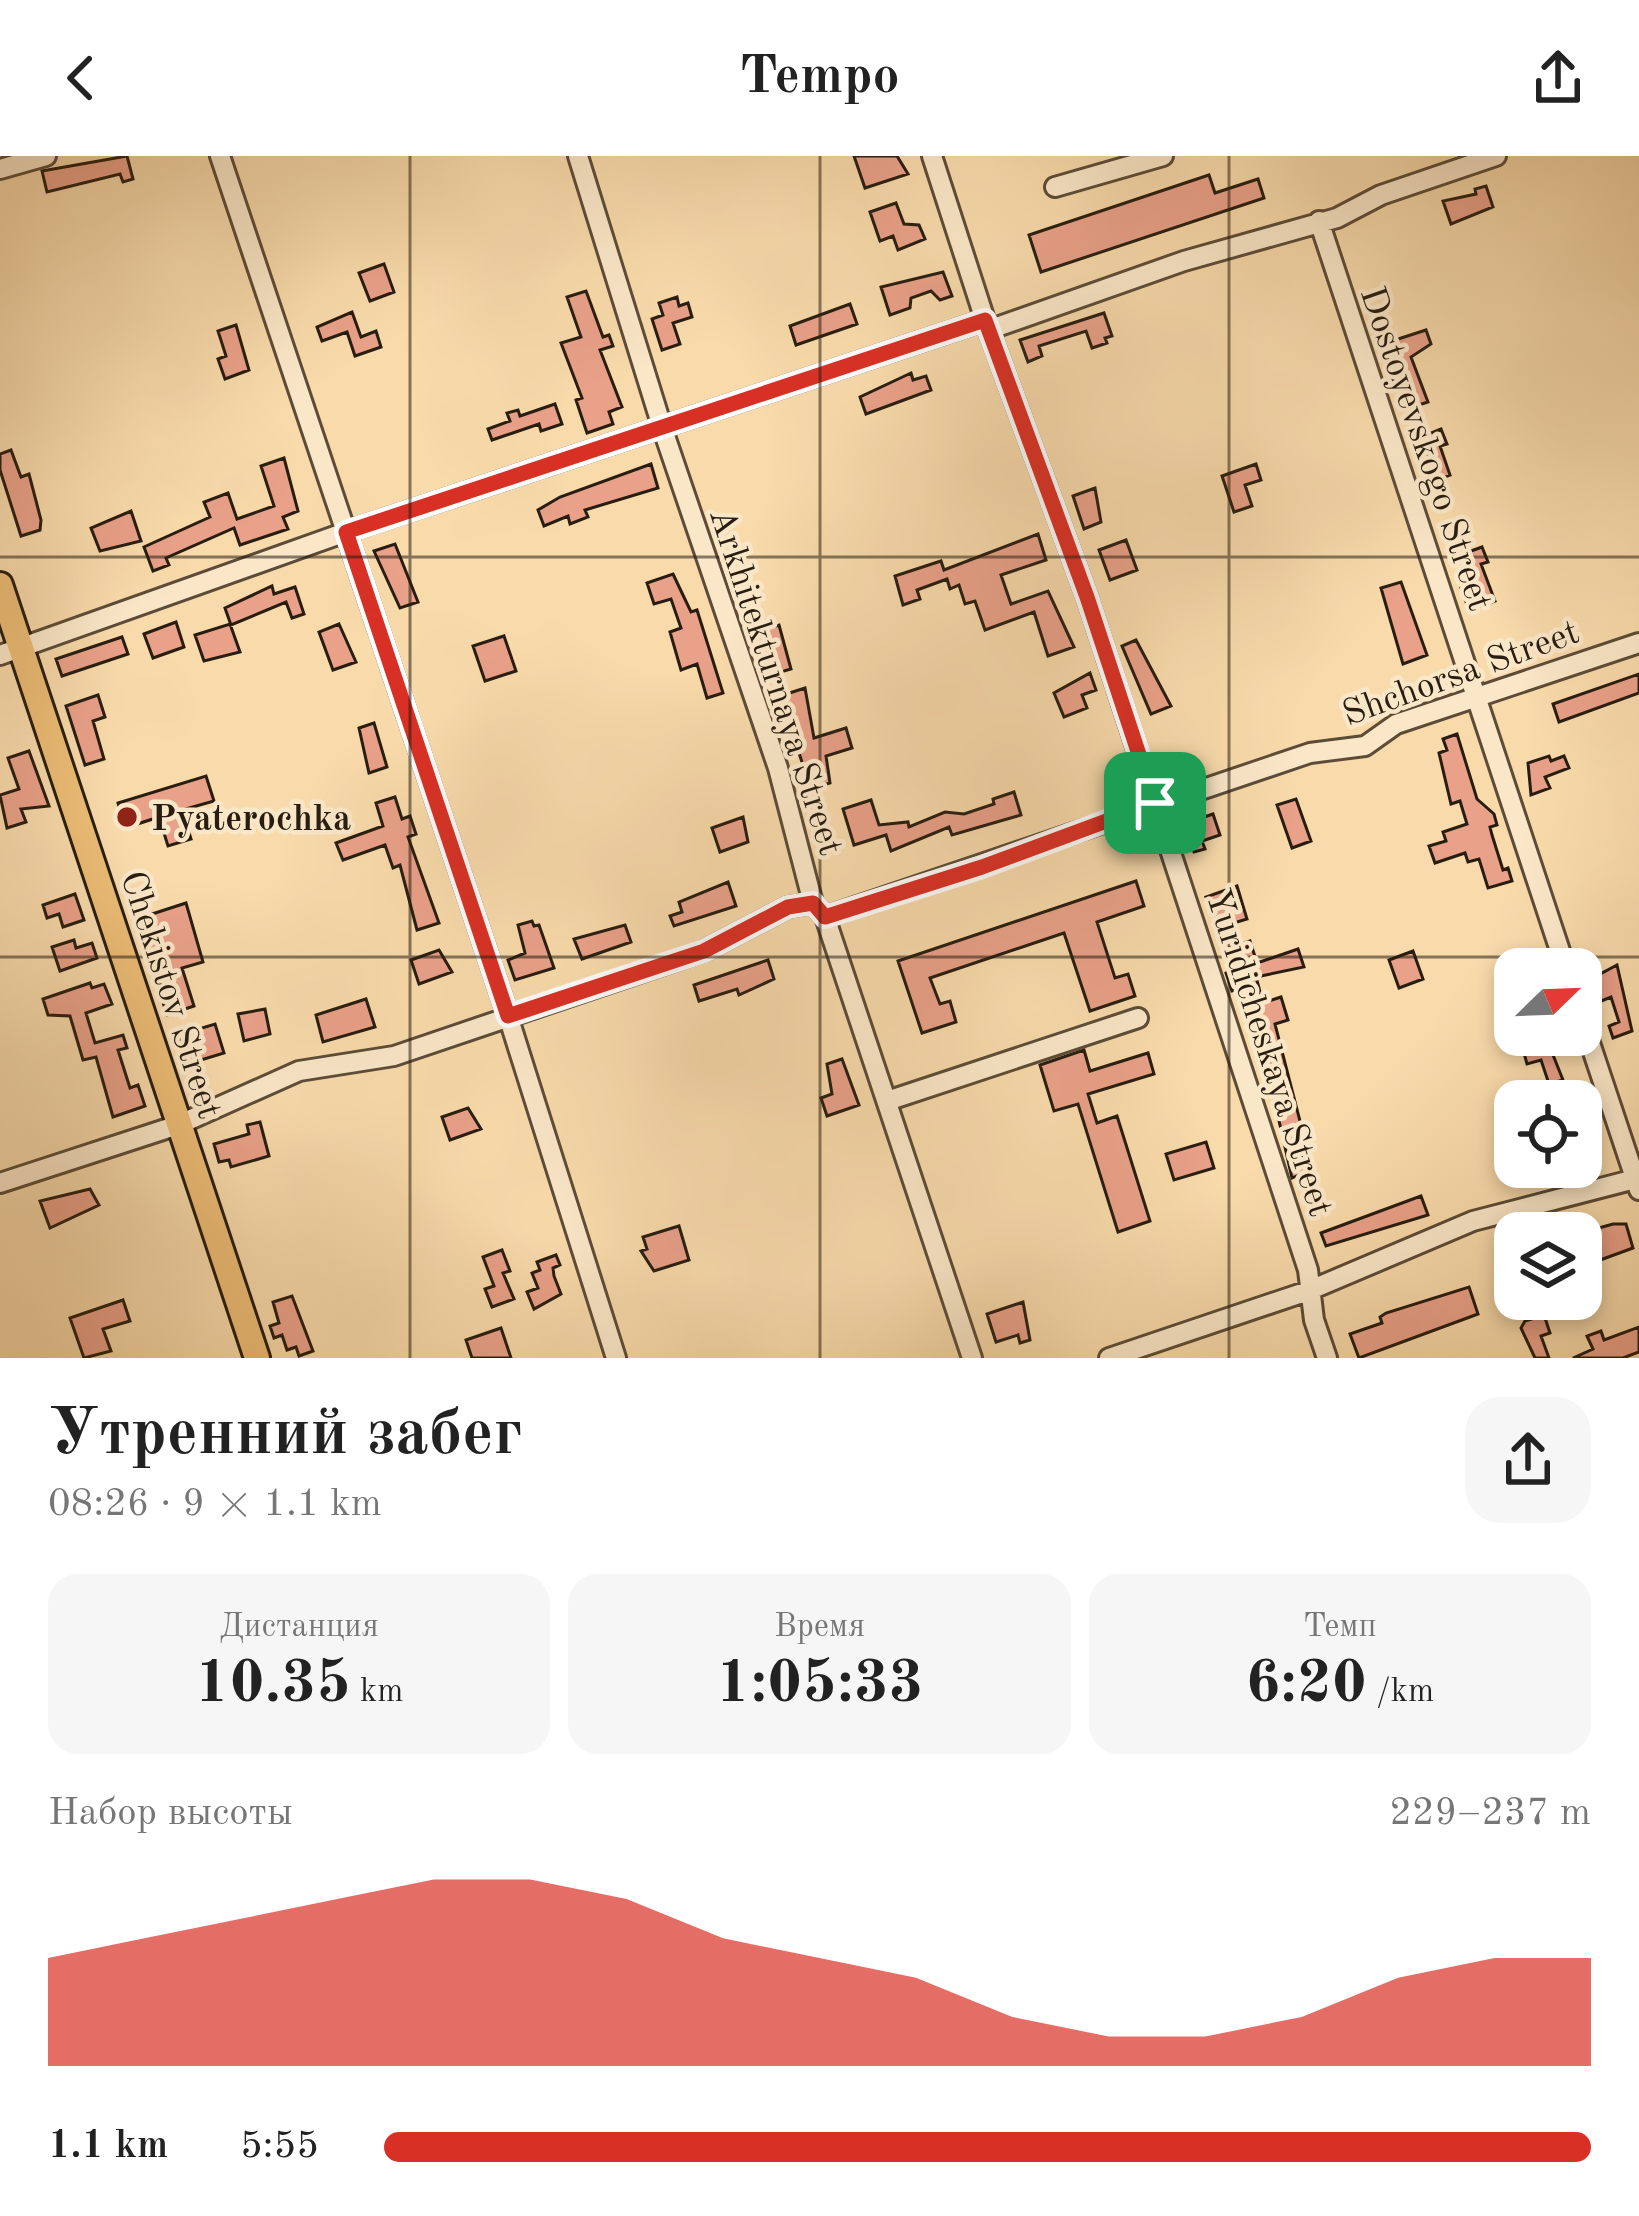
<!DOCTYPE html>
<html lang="ru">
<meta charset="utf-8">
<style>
:root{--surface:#fff;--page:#f6f6f6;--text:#222;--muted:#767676;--accent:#d93025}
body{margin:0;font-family:"Old Standard TT",serif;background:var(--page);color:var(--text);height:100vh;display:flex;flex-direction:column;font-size:45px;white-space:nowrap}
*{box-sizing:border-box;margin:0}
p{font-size:39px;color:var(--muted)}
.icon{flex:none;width:66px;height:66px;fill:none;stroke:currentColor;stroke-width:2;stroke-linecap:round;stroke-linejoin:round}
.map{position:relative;height:1202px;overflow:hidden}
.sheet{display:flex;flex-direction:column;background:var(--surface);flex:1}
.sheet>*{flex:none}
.needle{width:78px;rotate:67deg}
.controls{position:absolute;left:1494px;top:792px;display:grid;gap:24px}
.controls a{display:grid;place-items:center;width:108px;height:108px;border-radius:24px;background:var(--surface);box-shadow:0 6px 18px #0003;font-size:60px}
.pin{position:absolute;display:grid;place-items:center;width:102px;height:102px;color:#fff;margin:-51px;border-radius:24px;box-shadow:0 6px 18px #0006}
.round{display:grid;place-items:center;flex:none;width:126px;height:126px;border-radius:36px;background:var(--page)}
.summary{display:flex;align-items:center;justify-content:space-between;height:204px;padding:0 48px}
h1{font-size:66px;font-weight:700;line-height:90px}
.stats{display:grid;grid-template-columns:repeat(3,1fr);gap:18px;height:204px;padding:12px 48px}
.stats div{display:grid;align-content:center;border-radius:30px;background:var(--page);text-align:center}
.stats b{font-size:60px;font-weight:700}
.stats small{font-size:33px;font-weight:400}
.stats p{font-size:33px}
.chart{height:336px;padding:24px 48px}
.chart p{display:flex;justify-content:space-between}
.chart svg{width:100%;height:216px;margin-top:12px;fill:var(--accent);opacity:.7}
ul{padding:0 48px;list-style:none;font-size:39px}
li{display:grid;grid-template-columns:192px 144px 1fr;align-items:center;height:90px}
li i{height:30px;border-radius:15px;background:var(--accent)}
header{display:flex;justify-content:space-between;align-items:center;height:156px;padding:0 48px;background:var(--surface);font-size:54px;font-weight:700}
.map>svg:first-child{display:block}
.building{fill:#e9a189;stroke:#281d10;stroke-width:3}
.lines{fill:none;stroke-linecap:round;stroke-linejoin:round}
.minor-casing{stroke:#5c4c37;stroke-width:24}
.major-casing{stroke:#281d10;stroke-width:30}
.minor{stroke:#fae7c8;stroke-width:18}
.major{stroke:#ecbd76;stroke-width:24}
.route-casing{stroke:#fff;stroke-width:24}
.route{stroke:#d93025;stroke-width:15}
.grid{fill:none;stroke:#281d10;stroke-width:3;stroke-opacity:0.55}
.poi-dot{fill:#8f2418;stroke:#fae7c8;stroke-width:4.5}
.labels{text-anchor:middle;stroke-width:9;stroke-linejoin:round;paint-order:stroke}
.street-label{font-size:36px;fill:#281d10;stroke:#fae7c8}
.poi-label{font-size:36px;font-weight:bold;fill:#281d10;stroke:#fae7c8;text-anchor:start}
</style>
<header><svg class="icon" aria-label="back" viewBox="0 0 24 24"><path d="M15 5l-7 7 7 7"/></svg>Tempo<svg class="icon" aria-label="share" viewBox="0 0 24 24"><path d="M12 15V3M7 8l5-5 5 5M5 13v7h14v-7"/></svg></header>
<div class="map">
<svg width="1639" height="1202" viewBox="0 0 1639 1202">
<rect width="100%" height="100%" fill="#f8daab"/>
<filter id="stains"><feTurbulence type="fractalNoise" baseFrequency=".00167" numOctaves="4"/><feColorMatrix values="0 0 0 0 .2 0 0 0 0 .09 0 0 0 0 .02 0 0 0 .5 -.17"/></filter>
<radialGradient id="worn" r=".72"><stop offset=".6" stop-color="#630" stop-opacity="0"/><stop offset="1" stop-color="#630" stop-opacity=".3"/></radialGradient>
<path class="building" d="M127 0 133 23 123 26 120 18 47 36 42 15Z
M854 0H897L908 18 865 32Z
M1209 19 1215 37 1258 23 1264 42 1041 116 1029 79Z
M1486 30 1493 51 1451 68 1443 45 1476 38 1475 33Z
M896 47 904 68 919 69 925 83 898 94 893 80 880 85 870 56Z
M384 108 394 136 370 145 359 117Z
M943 116 952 140 940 144 931 135 911 142 910 152 890 159 881 131Z
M586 135 603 181 609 179 613 190 600 194 622 251 609 256 613 268 587 277 576 244 582 242 561 187 581 181 567 141Z
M677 141 679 150 688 147 692 161 673 167 680 188 662 194 652 163 663 159 659 147Z
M850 148 857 168 796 189 790 170Z
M352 156 361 181 376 175 381 191 355 200 347 176 322 185 317 171Z
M1104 157 1112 180 1105 182 1107 187 1092 192 1086 175 1039 190 1042 200 1028 206 1020 184Z
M236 169 249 214 225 223 218 203 226 200 218 175Z
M1426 174 1431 188 1411 201 1428 246 1406 253 1389 215 1397 209 1389 186Z
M911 217 913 224 926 220 931 234 866 258 860 241Z
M555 248 562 268 541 275 539 268 492 284 488 273 510 265 507 257 518 254 520 260Z
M1441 273 1447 288 1440 290 1450 319 1436 324 1426 296 1419 298 1414 284Z
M11 294 21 321 29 318 41 364 40 374 21 380 0 314V298Z
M284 302 298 355 283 361 288 373 240 389 234 372 166 402 169 409 153 415 144 391 210 361 204 346 228 337 237 363 274 350 261 310Z
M651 308 658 332 585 354 588 361 570 368 568 360 544 370 538 354 560 341Z
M1256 308 1261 324 1245 329 1252 350 1234 356 1222 320Z
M1095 332 1101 366 1084 373 1073 340Z
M131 355 141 385 100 395 91 372Z
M1038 378 1046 404 1001 419 1011 448 1048 435 1074 491 1048 500 1034 456 985 474 975 445 965 448 959 429 950 433 947 423 917 434 920 443 903 449 895 420 941 405 944 414Z
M1126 384 1137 414 1110 424 1099 394Z
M395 388 418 446 400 452 374 395Z
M1482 391 1488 406 1481 408 1495 445 1469 454 1461 432 1473 427 1463 398Z
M673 418 691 456 697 454 723 537 707 542 697 508 681 514 670 476 681 472 671 443 654 448 647 427Z
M1401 426 1427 499 1403 508 1381 432Z
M272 430 274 438 295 431 304 458 292 462 286 446 231 469 225 452Z
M176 466 184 491 153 502 144 478Z
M230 468 240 496 204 505 195 479Z
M339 468 356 506 333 514 319 476Z
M779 469 791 513 774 518 762 474Z
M504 480 516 515 485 525 473 490Z
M122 481 128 498 62 520 56 503Z
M1136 484 1171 550 1151 558 1122 490Z
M1090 517 1096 534 1082 539 1087 552 1064 561 1054 537Z
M1639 518V537L1559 566 1553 548Z
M805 532 814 582 846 572 852 592 826 600 830 627 811 633 780 540Z
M98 539 105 561 93 565 104 603 85 609 66 550Z
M374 567 387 611 369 617 359 572Z
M1457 578 1477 643 1494 658 1497 669 1490 671 1492 679 1503 714 1508 712 1512 725 1488 732 1479 703 1468 706 1465 697 1435 707 1429 690 1446 685 1443 676 1467 668 1460 645 1451 648 1439 597 1447 594 1443 583Z
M29 595 49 650 21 653 26 666 7 672 0 639 19 633 8 602Z
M1549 600 1551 605 1564 600 1569 612 1545 621 1550 632 1531 639 1528 607Z
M206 620 214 645 182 654 191 683 168 690 159 661 125 672 118 647Z
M1014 636 1021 659 952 679 949 671 891 695 886 679 854 689 843 653 871 644 879 669 908 666 909 671 945 656 964 658 994 648 993 643Z
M395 641 402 663 410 660 416 678 408 681 439 767 417 774 400 709 393 712 385 689 343 704 336 687 383 670 376 647Z
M1296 643 1311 685 1292 692 1277 649Z
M1213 658 1220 679 1202 685 1205 693 1194 696 1184 668Z
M743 661 748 686 720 696 712 672Z
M1136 725 1144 750 1097 766 1115 822 1128 818 1135 840 1090 855 1064 777 930 822 940 848 950 845 956 866 922 877 898 805Z
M728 726 736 750 674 770 670 760 682 756 679 746Z
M1237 730 1247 763 1221 771 1206 741Z
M75 738 84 764 63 771 59 758 47 762 43 749Z
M186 747 203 806 182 812 194 850 167 859 134 754 146 750 149 759Z
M532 765 534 770 539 769 554 812 515 824 508 804 525 797 518 769Z
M625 769 631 786 582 803 574 783Z
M74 784 76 792 92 787 97 802 60 815 52 791Z
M1250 785 1257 807 1298 793 1304 811 1256 821 1263 847 1281 841 1288 864 1275 868 1301 969 1292 972 1308 1015 1292 1022 1272 934 1239 833 1232 835 1226 817 1233 814 1226 793Z
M439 794 452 816 419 828 411 804Z
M1413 795 1423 823 1399 832 1389 804Z
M768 804 774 823 739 839 737 833 699 845 694 829Z
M1617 809 1632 875 1613 882 1609 870 1619 866 1611 841 1599 846 1591 823Z
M90 827 92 832 104 828 112 848 86 857 95 887 123 879 127 892 118 894 130 932 138 929 145 950 113 961 96 901 83 904 70 860 48 859 43 843Z
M366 843 375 871 323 886 316 859Z
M265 853 270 878 244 885 238 858Z
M215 868 224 897 188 908 179 879Z
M1519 879H1545L1563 924 1549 928 1541 904 1527 908Z
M1084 894 1090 915 1148 897 1154 918 1088 938 1097 967 1117 960 1150 1065 1118 1076 1078 948 1054 955 1040 909Z
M842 903 859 949 827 960 821 942 832 938 827 908Z
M468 952 481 973 450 984 442 961Z
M260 966 269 1000 231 1011 229 1004 219 1006 214 988 249 978 247 969Z
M1206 986 1214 1012 1174 1024 1166 998Z
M90 1033 99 1049 50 1072 40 1045Z
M1421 1040 1428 1059 1326 1090 1321 1077Z
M1613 1068H1626L1633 1092 1581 1111V1077Z
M679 1070 689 1104 654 1115 641 1095 647 1093 643 1081Z
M502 1094 510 1115 503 1117 514 1143 492 1151 485 1133 494 1130 483 1101Z
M556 1099 560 1109 553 1112 554 1120 561 1138 534 1153 527 1136 538 1132 532 1117 540 1114 537 1106Z
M1469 1131 1478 1158 1359 1202 1350 1178 1382 1167 1380 1161 1386 1157Z
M292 1140 313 1195 299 1200 296 1191 287 1194 282 1179 274 1182 270 1170 279 1167 273 1146Z
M123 1144 130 1165 103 1173 111 1195 84 1202 70 1162Z
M1023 1146 1030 1184 1020 1187 1018 1179 996 1186 987 1158Z
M1544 1159 1550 1177 1541 1180 1549 1202H1535L1521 1172 1525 1165Z
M1639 1171V1196L1623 1202H1573L1593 1193 1587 1180 1601 1175 1604 1184Z
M501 1172 511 1202H472L466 1184Z"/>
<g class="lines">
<g class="minor-casing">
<path id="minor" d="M220 0 508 860 616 1202
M578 0 663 274 778 612 813 747 825 761 972 1202
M932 0 985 164 1087 441 1308 1114 1314 1164 1327 1202
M0 13 46 0
M1055 31 1163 0
M1319 65 1566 813
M0 499 346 376 985 164 991 173 1184 105 1337 62 1381 39 1496 0
M825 761 1310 597 1365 590 1396 568 1639 487
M1581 860 1639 1034
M887 945 1138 862
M0 1027 178 969 299 915 394 900 704 795 788 751 813 747
M1109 1202 1308 1135 1473 1065 1639 1022"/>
</g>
<g class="major-casing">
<path id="major" d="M0 429 257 1202"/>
</g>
<use href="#minor" class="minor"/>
<use href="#major" class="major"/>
</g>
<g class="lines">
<g class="route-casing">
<path id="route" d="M985 164 1087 441 1155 647 982 711 825 761 813 747 788 751 704 795 508 860 346 376Z"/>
</g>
<use href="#route" class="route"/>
</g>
<path class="grid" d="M410 0V1202M820 0V1202M1229 0V1202M0 401H1639M0 801H1639"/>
<circle class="poi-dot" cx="127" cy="661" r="12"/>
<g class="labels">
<g class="street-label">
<text transform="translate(1428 292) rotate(71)" y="13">Dostoyevskogo Street</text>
<text transform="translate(1460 515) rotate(-20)" y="13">Shchorsa Street</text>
<text transform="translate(778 525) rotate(72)" y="13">Arkhitekturnaya Street</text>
<text transform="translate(173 838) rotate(72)" y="13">Chekistov Street</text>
<text transform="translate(1271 896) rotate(72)" y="13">Yuridicheskaya Street</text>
</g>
<g class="poi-label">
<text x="151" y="674">Pyaterochka</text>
</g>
</g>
<rect width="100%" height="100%" filter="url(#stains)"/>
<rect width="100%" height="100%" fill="url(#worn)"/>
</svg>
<div class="controls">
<a><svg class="needle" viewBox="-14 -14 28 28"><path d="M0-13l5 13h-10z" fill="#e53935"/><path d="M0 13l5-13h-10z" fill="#767676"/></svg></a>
<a><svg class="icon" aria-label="locate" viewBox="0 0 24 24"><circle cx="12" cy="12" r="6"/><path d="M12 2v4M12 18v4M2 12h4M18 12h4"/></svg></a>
<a><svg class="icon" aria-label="layers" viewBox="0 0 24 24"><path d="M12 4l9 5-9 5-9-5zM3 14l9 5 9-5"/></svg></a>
</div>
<div class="pin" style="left:1155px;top:647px;background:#1e9e55"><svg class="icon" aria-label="arrive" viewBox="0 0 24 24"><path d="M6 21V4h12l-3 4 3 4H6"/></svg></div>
</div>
<section class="sheet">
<div class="summary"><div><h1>Утренний забег</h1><p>08:26 · 9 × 1.1 km</p></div><a class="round"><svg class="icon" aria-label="share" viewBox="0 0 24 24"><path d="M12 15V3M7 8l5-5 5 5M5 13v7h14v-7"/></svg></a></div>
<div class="stats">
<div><p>Дистанция</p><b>10.35<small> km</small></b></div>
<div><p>Время</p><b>1:05:33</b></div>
<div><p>Темп</p><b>6:20<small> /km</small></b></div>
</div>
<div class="chart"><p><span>Набор высоты</span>229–237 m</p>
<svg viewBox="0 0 160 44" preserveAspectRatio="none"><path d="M0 44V22L10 18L20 14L30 10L40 6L50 6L60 10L70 18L80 22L90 26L100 34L110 38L120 38L130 34L140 26L150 22L160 22V44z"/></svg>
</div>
<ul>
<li><b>1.1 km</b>5:55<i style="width:100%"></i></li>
</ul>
</section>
